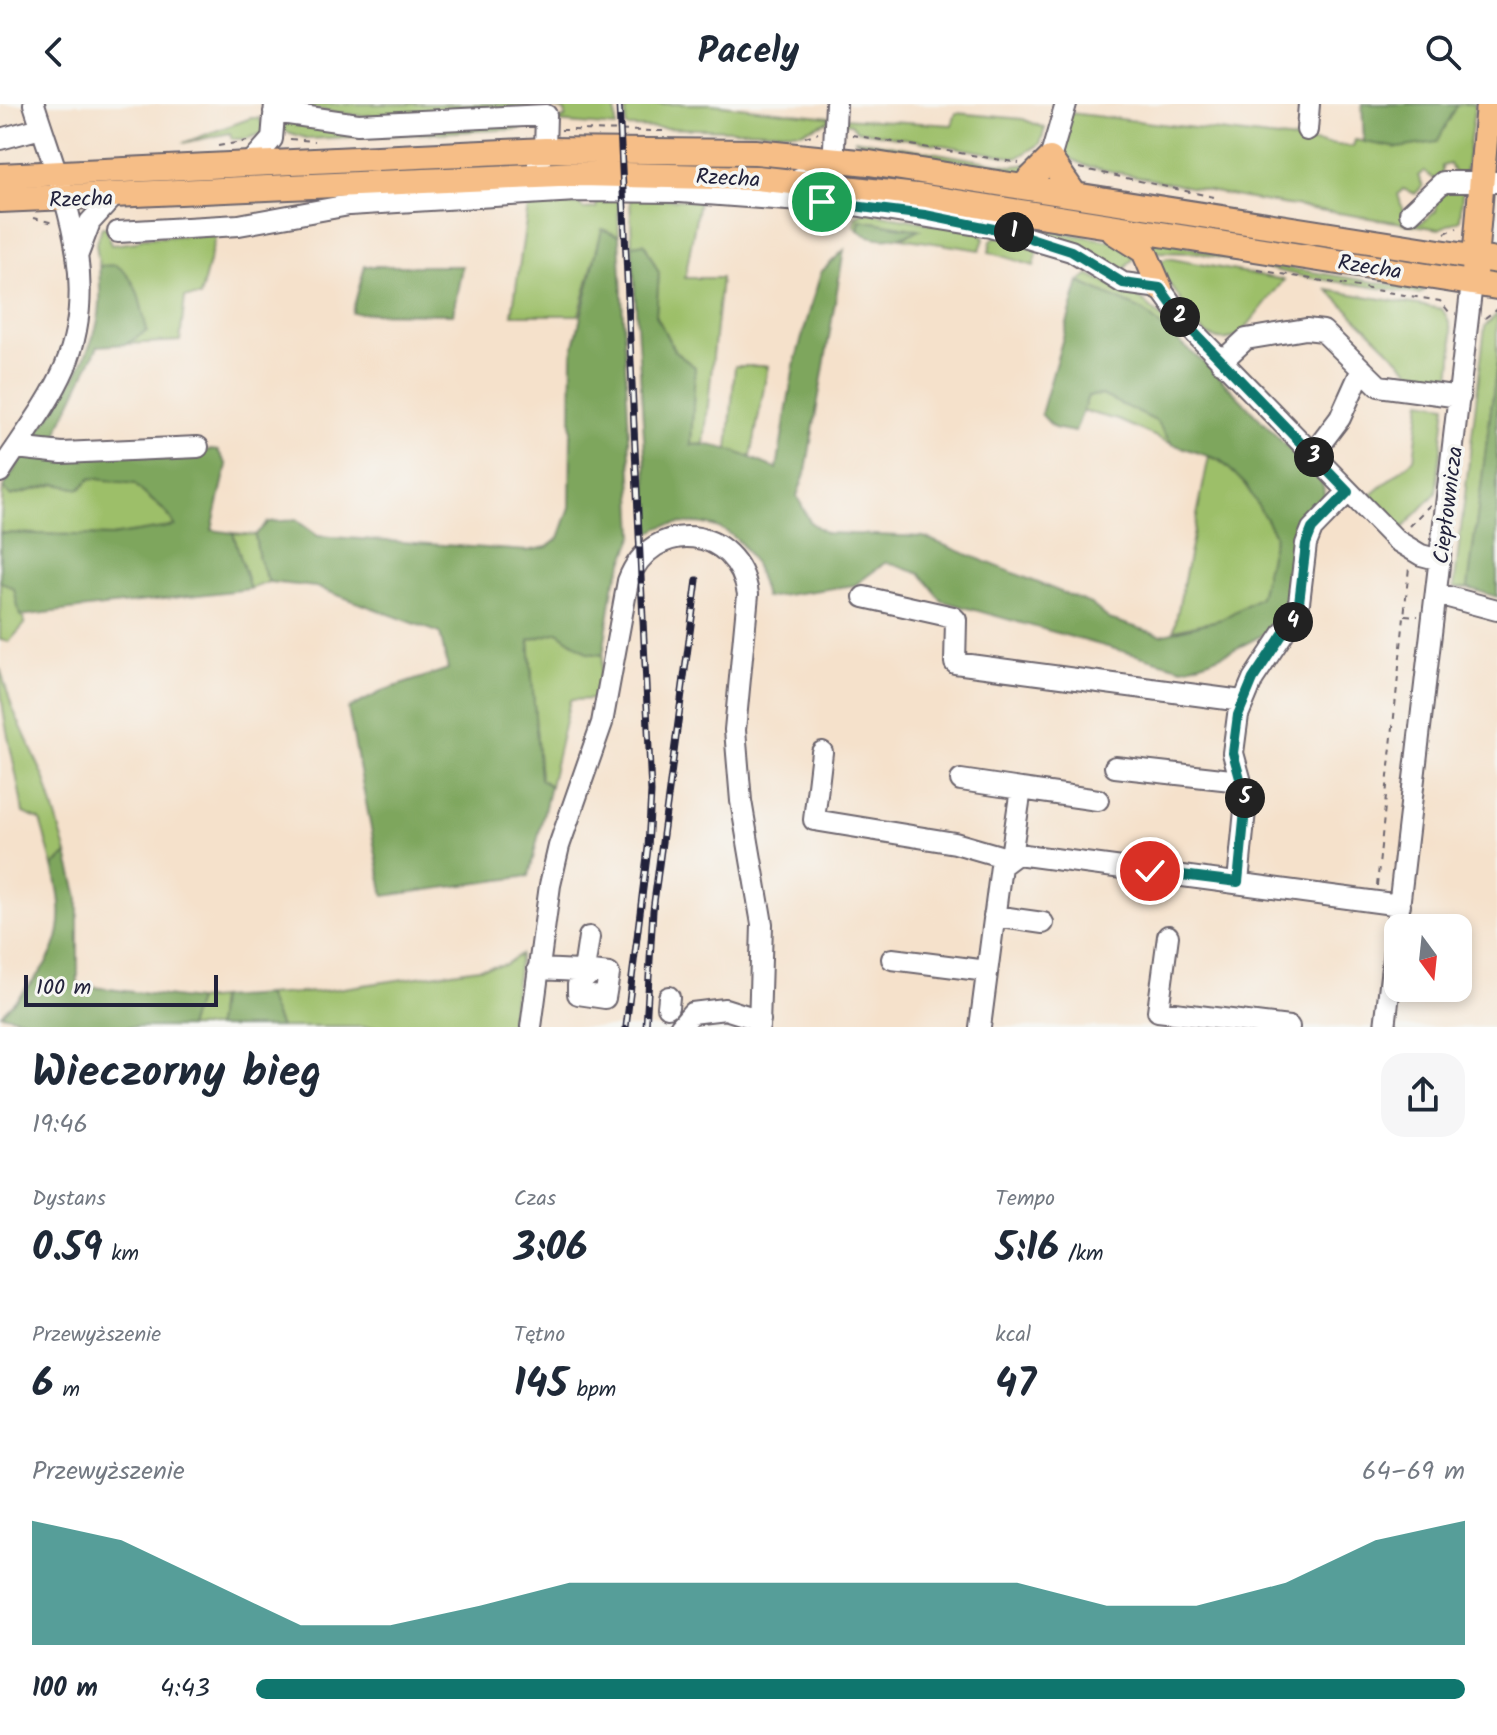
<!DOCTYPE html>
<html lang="pl">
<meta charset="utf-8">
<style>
:root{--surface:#fff;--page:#f6f6f7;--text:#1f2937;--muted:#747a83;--accent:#0f766e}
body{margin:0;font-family:Kalam,sans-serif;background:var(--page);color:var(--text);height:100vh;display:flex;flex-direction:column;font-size:30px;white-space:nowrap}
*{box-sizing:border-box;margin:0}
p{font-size:26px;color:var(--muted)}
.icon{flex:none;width:44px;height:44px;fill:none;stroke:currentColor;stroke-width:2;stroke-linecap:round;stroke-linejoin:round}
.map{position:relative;height:923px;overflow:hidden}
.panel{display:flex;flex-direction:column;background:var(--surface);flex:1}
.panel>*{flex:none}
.needle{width:52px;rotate:165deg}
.controls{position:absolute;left:1384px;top:810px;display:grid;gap:16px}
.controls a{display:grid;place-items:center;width:88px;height:88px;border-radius:16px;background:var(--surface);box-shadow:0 4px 12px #0003;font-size:40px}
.scale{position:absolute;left:24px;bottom:20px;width:194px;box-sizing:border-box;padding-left:8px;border:4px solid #22223b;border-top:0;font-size:22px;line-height:28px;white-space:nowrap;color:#22223b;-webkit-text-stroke:6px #f6f6f2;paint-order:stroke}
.pin{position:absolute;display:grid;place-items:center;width:68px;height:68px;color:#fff;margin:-34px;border:4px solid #fff;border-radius:50%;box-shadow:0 2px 8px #0007}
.km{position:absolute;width:40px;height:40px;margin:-20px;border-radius:50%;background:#222;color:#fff;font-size:22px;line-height:40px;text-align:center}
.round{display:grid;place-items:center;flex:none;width:84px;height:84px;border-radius:24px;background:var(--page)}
.headline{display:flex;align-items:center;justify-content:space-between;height:136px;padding:0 32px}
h1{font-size:44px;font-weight:700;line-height:60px}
.stats{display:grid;grid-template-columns:repeat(3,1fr);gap:12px;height:136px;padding:8px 32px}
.stats div{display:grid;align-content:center}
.stats b{font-size:40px;font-weight:700}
.stats small{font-size:22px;font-weight:400}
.stats p{font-size:22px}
.chart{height:224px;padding:16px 32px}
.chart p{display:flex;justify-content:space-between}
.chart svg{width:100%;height:144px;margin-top:8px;fill:var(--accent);opacity:.7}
ul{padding:0 32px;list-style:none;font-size:26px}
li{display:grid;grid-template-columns:128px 96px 1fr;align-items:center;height:60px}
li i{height:20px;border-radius:10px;background:var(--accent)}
header{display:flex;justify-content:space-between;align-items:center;height:104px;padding:0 32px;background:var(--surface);font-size:36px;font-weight:700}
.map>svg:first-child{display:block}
.green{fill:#9dbf69;stroke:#607052;stroke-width:2}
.forest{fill:#7ea65d;stroke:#50644c;stroke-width:2}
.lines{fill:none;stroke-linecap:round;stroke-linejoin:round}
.minor-casing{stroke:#6c656d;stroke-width:24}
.major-casing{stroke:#6c656d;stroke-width:28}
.path{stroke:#6c656d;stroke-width:2;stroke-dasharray:6 6;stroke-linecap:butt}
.minor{stroke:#fff;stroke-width:20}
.major{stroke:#f6be87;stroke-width:24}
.rail-casing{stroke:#22223b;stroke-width:7}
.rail{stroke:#f6f6f2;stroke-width:4;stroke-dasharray:12;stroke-linecap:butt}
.route-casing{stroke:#fff;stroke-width:16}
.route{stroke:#0f766e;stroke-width:10}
.labels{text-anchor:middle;stroke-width:7;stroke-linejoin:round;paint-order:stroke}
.street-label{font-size:22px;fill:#22223b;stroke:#f6f6f2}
</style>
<header><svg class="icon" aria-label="back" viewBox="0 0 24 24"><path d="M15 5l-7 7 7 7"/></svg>Pacely<svg class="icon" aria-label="search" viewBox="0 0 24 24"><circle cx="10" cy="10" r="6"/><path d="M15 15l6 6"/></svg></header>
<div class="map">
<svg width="1497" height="923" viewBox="0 0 1497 923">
<rect width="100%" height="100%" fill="#f6f6f2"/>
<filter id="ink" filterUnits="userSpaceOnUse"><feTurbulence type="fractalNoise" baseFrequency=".0125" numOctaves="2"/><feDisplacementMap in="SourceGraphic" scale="16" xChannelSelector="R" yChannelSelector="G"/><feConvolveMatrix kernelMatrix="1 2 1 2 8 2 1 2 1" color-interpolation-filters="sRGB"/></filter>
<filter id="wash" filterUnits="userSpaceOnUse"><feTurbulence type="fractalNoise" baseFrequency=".006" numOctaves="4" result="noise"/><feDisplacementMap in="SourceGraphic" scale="32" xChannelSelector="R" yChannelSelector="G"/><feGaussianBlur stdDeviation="1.8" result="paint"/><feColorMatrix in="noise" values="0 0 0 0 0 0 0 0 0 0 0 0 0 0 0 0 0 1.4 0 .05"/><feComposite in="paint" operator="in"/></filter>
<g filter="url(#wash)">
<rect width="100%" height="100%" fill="#f5e1cb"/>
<path class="green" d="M283 0H539V2L361 12Z
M553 0H615L616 23 555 18 566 13 565 7 553 4Z
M625 0H712L829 13V17L801 28 626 23Z
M1458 0H1475L1465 71 1454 69 1450 60 1442 62V70L1434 75 1424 67 1418 72 1423 82 1415 90 1403 85 1398 90 1403 107 1412 118H1422L1436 107 1439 88 1463 82 1460 116 1439 125 1244 94 1086 62 1059 49 1071 9 1353 43 1355 36 1398 44Z
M956 9 1023 15 1045 24 1040 40 1017 54 856 26 851 20 844 19V14L952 21Z
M251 14H259L266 28 246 35H232L230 29 183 39Z
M290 16 528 19 520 25 309 35 281 26Z
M854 35 1013 62 1036 59 1019 71 966 58 868 44Z
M618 93 619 132 602 126 579 211H512L528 103 580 100 583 105 596 104 597 95Z
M630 93 699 97 685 174H721L704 340 691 341 695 263 675 248 656 211 659 169 644 139 632 141Z
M865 108 981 128 984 135 980 146 901 134 919 126 860 116 858 126 854 122 856 112Z
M993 113 1042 125 1116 138 1135 153 1121 169 1059 136Z
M102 123H106L111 141 136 138 142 134 216 130 200 193H185L180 237 126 240 146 226 116 162H99L96 139Z
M997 131 1038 146 1034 162 989 148 991 137Z
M1155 136 1293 165 1425 186 1419 190 1306 173 1198 149 1152 148Z
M1167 154 1284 176 1240 231C1203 250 1189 205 1171 182 1165 175 1159 169 1154 162Z
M1090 171 1140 194 1162 214 1175 236 1142 206 1079 178Z
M1328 186 1442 205C1458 226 1452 256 1449 281L1443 285 1423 279Z
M1497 210V258L1468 484H1454L1485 222Z
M735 262H768L751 353 728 346Z
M1102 291 1156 317 1172 340 1118 316 1083 307 1088 292Z
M1421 297 1446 301 1436 389 1400 427 1367 395 1414 355Z
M1209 352C1242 364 1258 402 1275 431L1260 493 1222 515 1174 526Z
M91 374 135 380C148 397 167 403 175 423L111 432 0 429 3 384 11 392 56 380 80 385Z
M233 429 255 431 259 456 269 478 250 485Z
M0 477 14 484 25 520 9 538 0 536Z
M558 528 588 549 603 551 596 595 570 596 550 682 540 675 529 536Z
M0 564 12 603 45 675 67 750 53 762 40 716 23 709C16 658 0 615 0 564Z
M520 850 510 923H280L266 891 316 888 506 860Z
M219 894 216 923H188L197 896Z"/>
<path class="forest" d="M1362 0H1458L1437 38 1398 44 1364 38Z
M860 116 920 126C901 134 875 140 858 126Z
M602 125 619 132 634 431 613 483 603 551 588 549 558 528 529 536 540 675 550 682 529 772 384 792 348 605 385 586 448 565 440 529 316 483 269 478 259 456 255 431 268 418 296 416 318 432 527 447 547 443 559 434 570 403 572 250Z
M644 139 659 169 656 211 675 248 695 263 691 341C722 338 749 354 777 365L794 261 821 168 844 146 806 367 797 392 810 418 826 429 924 433 1091 500 1109 515 1161 531 1222 515 1260 493 1275 431 1246 381 1220 356 1172 340 1156 317 1102 291 1088 292 1075 328 1054 324 1041 310 1079 178 1142 206 1210 264 1322 379C1331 405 1313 415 1296 432 1295 454 1297 479 1292 501 1287 526 1207 560 1183 564L942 497 921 470 886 458 855 481 765 494C756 453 738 420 693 419 676 419 663 420 650 429L632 141Z
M116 161C139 175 141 202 147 227L126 240 98 242 61 319 54 343 30 338C56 307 84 264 96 224 102 204 100 183 99 162Z
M365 162H462L453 210 352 209Z
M1497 258V493L1468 484Z
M211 346 218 347 227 361 212 426 233 429 250 485 20 512 14 485 0 477V429L111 432 175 422C167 403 148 397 135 380L91 374 80 385 56 380 10 392 3 384 24 351 53 354Z
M67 750 78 793V881L197 896 188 923H38L33 918 1 910C51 861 73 836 53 762Z
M266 891 280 923H216L219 894Z"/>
</g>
<g filter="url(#ink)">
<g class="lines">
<g class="minor-casing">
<path id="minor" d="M274 8 358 20 546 11 545 46 538 60
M1307 26 1309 0
M0 35 41 24
M1050 55 1066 0
M249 61 272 35 275 0
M799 74 833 64 836 0
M1410 109 1443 78H1497
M118 128 239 121 349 101 576 87 680 88 854 101 990 123 1071 147 1123 179 1160 184 1185 219 1396 436 1421 451 1440 456
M78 150 90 118 113 93
M1221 258 1246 235 1306 225 1323 227 1379 282 1460 293
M16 344 62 349 198 343
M1312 351 1340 314 1362 265
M0 368C22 334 49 300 65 263 102 174 61 86 34 0
M1437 490 1497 506
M864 493 953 513 956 516 955 559 1242 597
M822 648 814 716 955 739 1007 754
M1115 663 1240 677
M961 676 1021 685 1011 752
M1021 685 1098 696
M1238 778 1246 696 1233 649 1238 611 1253 575 1298 507 1306 440 1312 425 1348 388
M994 812 1043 819
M1168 832 1158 907 1289 923
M892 855 987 867
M538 865 580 867 585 860 589 833
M592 868 609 870 605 894 578 890V881Z
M668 903 669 893
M531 923 550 781 559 742 602 619 628 477C652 412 738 421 748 490L735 626 741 697 762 820 759 923
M680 923 692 909 725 905 760 916
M980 923 1001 762 1017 750 1400 801
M1385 923 1472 179"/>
</g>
<g class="major-casing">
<path id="major" d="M0 72 545 46 755 48 869 59 1497 157
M1022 83 1050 55 1075 91
M0 96 580 70 757 74 925 93 1497 183
M1114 128 1144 147 1160 184
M1474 169 1488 0"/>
</g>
<path class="path" d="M561 26 663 27
M852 31 1019 59
M805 33 818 29
M290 35 315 37
M218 42 247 37
M1079 64 1214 93
M33 114 54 119
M1445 129 1457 124
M1258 166 1440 197 1450 209
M1485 214 1497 205
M1409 422 1430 401
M1405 511 1418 512
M1377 782 1409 463"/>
<use href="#minor" class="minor"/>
<use href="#major" class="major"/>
<g class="rail-casing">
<path id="rail" d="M619 0 651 688 648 744 626 923
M646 923 653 806 697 476"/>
</g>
<use href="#rail" class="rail"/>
</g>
</g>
<g class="lines" filter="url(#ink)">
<g class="route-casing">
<path id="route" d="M822 98 925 111 1018 130 1071 147 1123 179 1160 184 1185 219 1348 388 1312 425 1306 440 1298 507 1253 575 1238 611 1233 649 1246 696 1238 778 1150 767"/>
</g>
<use href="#route" class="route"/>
</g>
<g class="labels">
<g class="street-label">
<text transform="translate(728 73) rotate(3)" y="8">Rzecha</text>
<text transform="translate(81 94) rotate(-2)" y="8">Rzecha</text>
<text transform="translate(1370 162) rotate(9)" y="8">Rzecha</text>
<text transform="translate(1447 401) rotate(-83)" y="8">Ciepłownicza</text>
</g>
</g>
</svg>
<div class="controls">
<a><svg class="needle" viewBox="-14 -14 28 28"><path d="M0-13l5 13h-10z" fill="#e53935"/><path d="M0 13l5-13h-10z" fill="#747a83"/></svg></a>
</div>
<div class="scale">100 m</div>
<div class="pin" style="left:822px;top:98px;background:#1e9e55"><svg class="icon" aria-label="arrive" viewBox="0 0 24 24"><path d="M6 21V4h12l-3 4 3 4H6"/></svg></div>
<div class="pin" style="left:1150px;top:767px;background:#d93025"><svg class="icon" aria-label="check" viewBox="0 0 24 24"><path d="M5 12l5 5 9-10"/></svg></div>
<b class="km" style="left:1014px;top:128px">1</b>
<b class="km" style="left:1180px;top:213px">2</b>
<b class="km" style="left:1314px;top:353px">3</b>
<b class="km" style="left:1293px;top:518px">4</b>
<b class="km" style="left:1245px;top:694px">5</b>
</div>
<section class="panel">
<div class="headline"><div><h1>Wieczorny bieg</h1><p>19:46</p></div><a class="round"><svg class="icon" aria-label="share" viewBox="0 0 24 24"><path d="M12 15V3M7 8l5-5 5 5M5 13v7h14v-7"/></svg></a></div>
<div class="stats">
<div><p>Dystans</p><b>0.59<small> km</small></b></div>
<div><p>Czas</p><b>3:06</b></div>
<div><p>Tempo</p><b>5:16<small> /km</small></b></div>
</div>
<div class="stats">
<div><p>Przewyższenie</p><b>6<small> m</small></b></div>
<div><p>Tętno</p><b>145<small> bpm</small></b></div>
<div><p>kcal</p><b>47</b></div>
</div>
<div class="chart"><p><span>Przewyższenie</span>64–69 m</p>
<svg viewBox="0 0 160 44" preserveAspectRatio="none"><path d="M0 44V6L10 12L20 25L30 38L40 38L50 32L60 25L70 25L80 25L90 25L100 25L110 25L120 32L130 32L140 25L150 12L160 6V44z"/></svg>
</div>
<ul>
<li><b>100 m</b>4:43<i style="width:100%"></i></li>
</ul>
</section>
